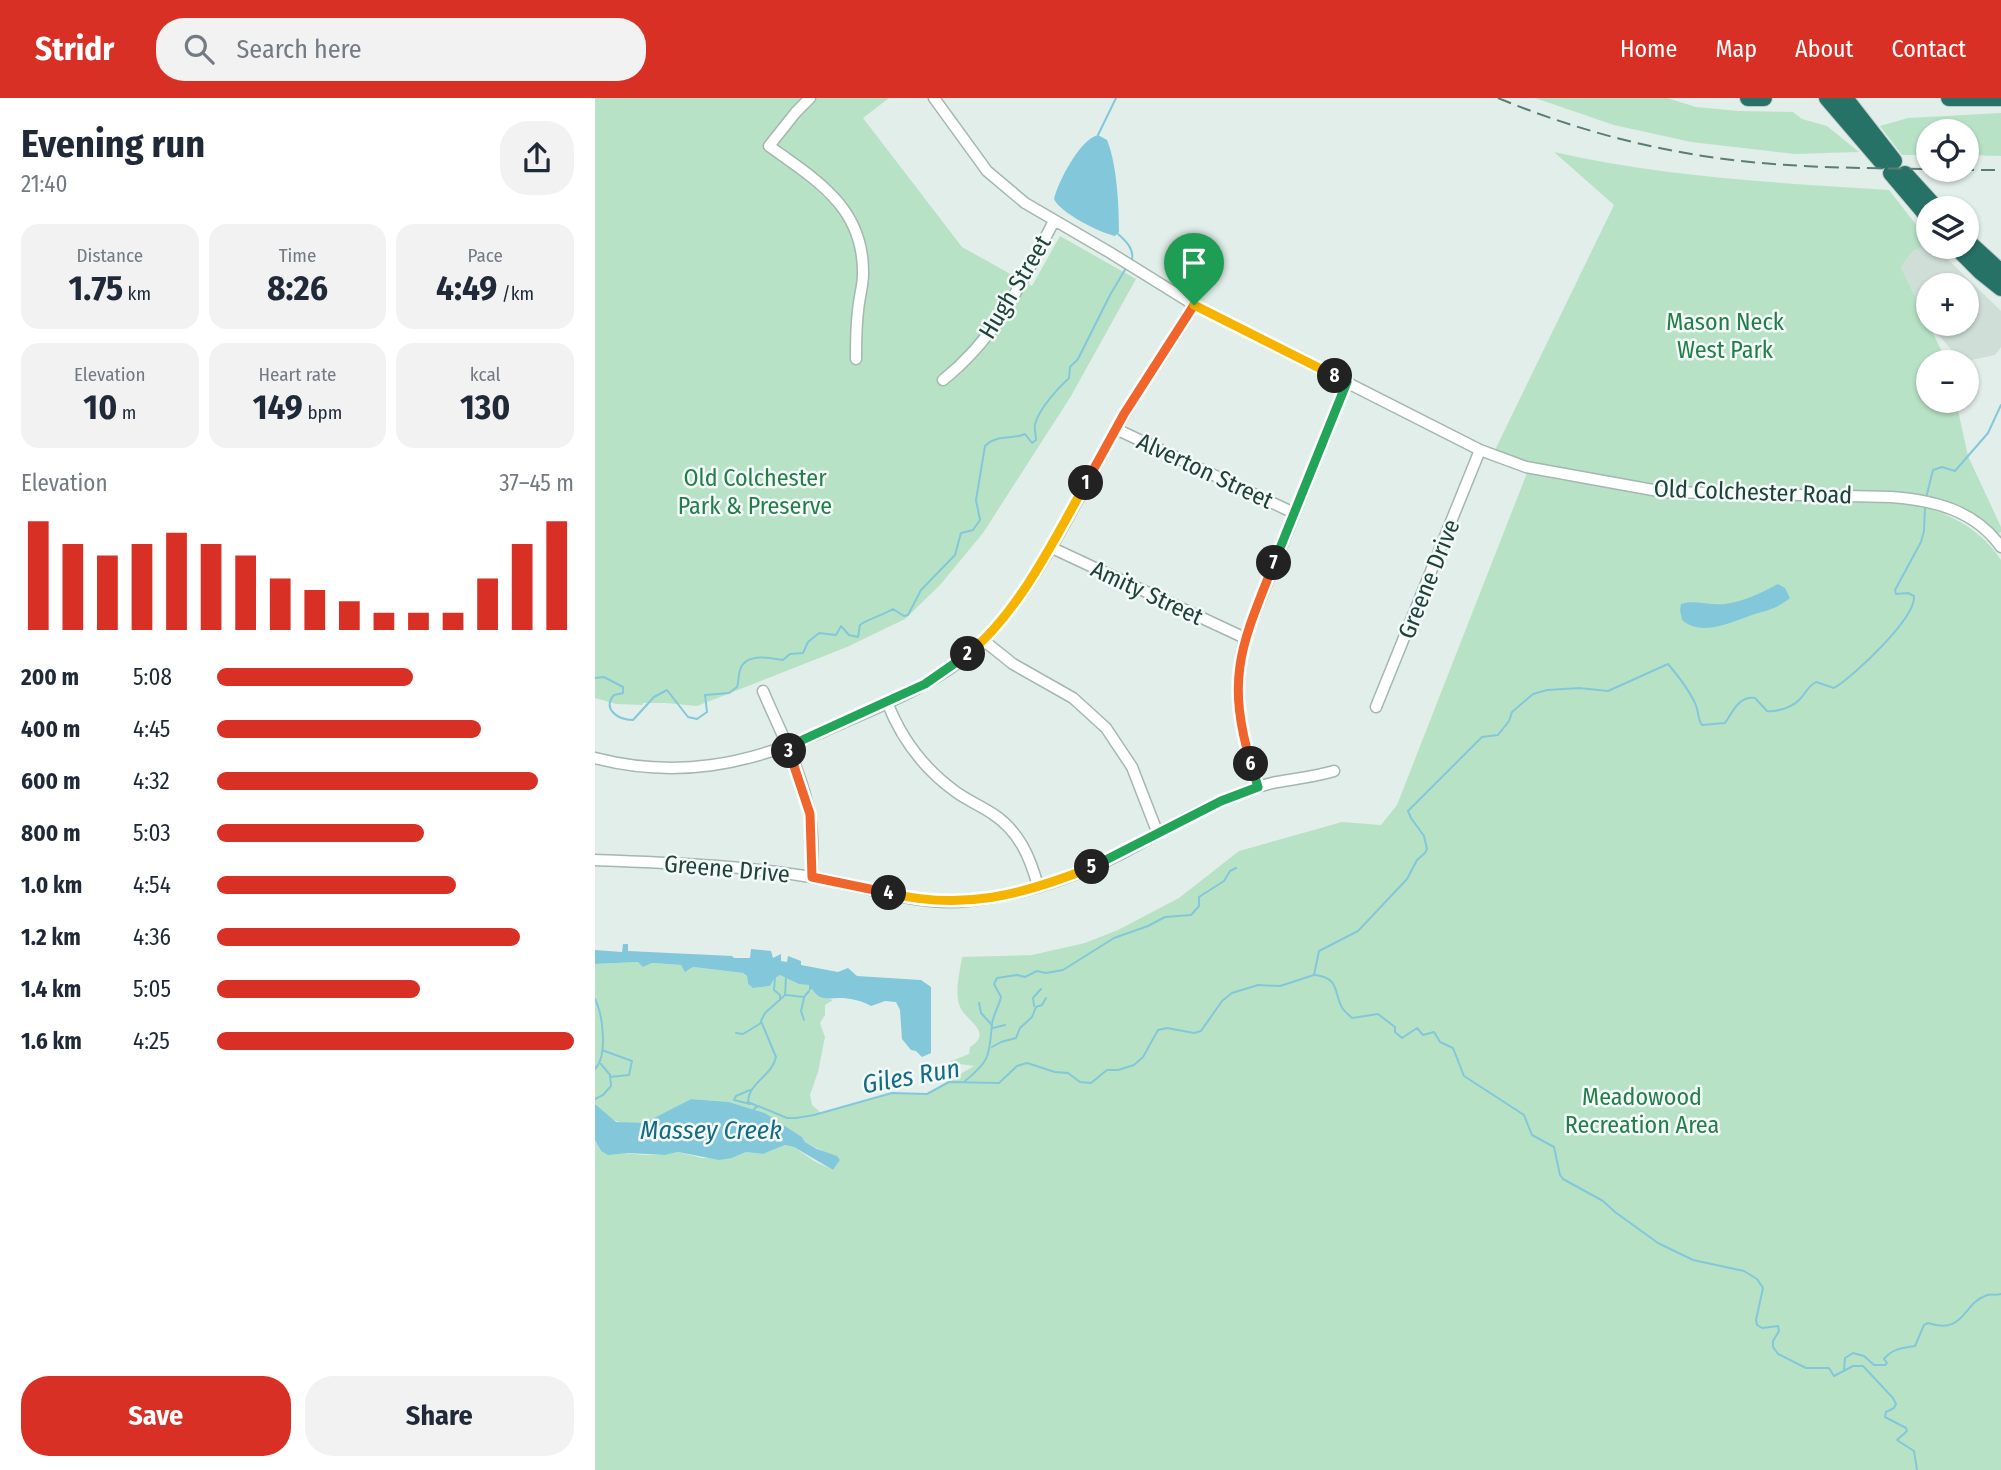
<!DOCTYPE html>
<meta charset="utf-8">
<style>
:root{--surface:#fff;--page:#f2f2f3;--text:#1f2937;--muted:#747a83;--accent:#d93025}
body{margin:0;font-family:"Fira Sans Condensed",sans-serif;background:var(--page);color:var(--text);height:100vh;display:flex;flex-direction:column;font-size:26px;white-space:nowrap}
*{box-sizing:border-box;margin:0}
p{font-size:23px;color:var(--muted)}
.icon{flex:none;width:38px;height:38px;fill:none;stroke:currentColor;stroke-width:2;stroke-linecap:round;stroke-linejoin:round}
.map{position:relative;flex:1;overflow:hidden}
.details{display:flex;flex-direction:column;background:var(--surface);width:595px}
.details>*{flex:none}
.buttons{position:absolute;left:1321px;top:21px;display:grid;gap:14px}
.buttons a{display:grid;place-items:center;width:63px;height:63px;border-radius:50%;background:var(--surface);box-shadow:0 2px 5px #0004;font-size:35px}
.pin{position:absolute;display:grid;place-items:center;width:60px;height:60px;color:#fff;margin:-72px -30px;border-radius:50% 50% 50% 0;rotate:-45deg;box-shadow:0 0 7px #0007}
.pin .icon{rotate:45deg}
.km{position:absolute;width:35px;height:35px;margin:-18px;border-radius:50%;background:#222;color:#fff;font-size:19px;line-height:35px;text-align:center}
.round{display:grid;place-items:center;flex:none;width:74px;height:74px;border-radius:28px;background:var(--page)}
.head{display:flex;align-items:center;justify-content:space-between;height:119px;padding:0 21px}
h1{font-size:38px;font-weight:700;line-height:52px}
.stats{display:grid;grid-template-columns:repeat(3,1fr);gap:10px;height:119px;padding:7px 21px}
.stats div{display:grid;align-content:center;border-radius:18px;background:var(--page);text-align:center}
.stats b{font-size:35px;font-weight:700}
.stats small{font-size:19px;font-weight:400}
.stats p{font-size:19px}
.chart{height:196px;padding:14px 21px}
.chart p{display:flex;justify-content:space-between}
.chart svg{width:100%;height:126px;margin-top:7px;stroke:var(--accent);stroke-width:6}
.button{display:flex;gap:14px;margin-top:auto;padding:14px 21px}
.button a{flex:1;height:80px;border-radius:28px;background:var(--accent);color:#fff;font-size:28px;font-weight:700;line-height:80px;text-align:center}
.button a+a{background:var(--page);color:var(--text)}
ul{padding:0 21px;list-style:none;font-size:23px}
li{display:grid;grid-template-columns:112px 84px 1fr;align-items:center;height:52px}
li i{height:18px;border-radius:9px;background:var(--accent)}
header{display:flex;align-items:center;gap:42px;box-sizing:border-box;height:98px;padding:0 35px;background:var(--accent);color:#fff}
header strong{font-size:33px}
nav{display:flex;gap:38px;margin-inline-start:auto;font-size:24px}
.search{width:490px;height:63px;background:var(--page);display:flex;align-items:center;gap:18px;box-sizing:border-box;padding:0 24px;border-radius:28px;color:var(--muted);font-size:26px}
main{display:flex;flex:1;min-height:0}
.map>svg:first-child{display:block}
.built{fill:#d0ded8}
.green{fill:#b8e2c6}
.water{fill:#83c8da}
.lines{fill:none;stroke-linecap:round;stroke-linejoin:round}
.stream{stroke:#83c8da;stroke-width:2}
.minor-casing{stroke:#a4b7b1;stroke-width:13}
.highway-casing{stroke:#c0cac8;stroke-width:18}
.minor{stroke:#fff;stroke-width:10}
.highway{stroke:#277266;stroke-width:16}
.rail{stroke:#5a7d75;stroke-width:2;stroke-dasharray:14 7;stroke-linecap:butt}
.split-1-casing{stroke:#fff;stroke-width:14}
.split-2-casing{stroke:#fff;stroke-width:14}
.split-3-casing{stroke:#fff;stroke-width:14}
.split-4-casing{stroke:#fff;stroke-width:14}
.split-5-casing{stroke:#fff;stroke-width:14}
.split-6-casing{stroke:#fff;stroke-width:14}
.split-7-casing{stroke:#fff;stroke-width:14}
.split-8-casing{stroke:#fff;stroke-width:14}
.split-9-casing{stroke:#fff;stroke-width:14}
.split-1{stroke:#f0652b;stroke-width:9}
.split-2{stroke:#f5b400;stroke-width:9}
.split-3{stroke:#22a559;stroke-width:9}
.split-4{stroke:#f0652b;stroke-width:9}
.split-5{stroke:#f5b400;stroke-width:9}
.split-6{stroke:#22a559;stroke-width:9}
.split-7{stroke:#f0652b;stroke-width:9}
.split-8{stroke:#22a559;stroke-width:9}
.split-9{stroke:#f5b400;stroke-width:9}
.labels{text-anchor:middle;stroke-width:5;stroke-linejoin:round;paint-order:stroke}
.street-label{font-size:24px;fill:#1f423a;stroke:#f3faf7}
.park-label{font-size:24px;fill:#247e4c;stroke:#f3faf7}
.water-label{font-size:26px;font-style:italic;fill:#126c85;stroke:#f3faf7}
</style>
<header>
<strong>Stridr</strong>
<div class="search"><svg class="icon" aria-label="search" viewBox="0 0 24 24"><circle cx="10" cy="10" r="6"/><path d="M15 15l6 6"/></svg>Search here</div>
<nav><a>Home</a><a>Map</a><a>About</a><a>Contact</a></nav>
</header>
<main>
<section class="details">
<div class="head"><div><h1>Evening run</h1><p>21:40</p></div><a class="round"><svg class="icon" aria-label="share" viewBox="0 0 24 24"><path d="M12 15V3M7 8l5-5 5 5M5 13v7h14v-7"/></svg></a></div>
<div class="stats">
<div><p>Distance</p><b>1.75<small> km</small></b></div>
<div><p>Time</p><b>8:26</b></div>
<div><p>Pace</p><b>4:49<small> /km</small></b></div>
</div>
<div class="stats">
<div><p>Elevation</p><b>10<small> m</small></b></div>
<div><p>Heart rate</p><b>149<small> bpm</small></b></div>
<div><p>kcal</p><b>130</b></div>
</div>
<div class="chart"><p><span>Elevation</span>37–45 m</p>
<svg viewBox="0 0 160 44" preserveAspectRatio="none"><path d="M5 44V6M15 44V14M25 44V18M35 44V14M45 44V10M55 44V14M65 44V18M75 44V26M85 44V30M95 44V34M105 44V38M115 44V38M125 44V38M135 44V26M145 44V14M155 44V6"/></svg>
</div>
<ul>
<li><b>200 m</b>5:08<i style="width:55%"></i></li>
<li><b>400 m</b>4:45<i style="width:74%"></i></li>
<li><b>600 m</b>4:32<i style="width:90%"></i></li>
<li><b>800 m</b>5:03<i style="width:58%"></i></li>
<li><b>1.0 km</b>4:54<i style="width:67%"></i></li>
<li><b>1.2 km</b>4:36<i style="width:85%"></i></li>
<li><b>1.4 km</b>5:05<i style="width:57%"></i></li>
<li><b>1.6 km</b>4:25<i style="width:100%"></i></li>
</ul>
<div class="button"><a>Save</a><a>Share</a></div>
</section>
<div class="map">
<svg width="1406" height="1372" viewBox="0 0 1406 1372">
<rect width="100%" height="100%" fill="#e2eee9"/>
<path class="built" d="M1333 145 1334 149H1340L1406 213V249L1400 257 1367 264 1334 226H1372V187H1334L1333 224 1306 169 1317 154Z"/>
<path class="green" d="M0 0H294L268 20 367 149 437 188 465 138 541 181 476 298 388 435 345 487 310 521 252 549 102 608 71 605H48L47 607 21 606 0 600Z
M940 0H1072L1101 9 1144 13 1198 14 1207 21 1232 28 1264 54 1200 56 1096 44 1019 27Z
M1406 15V58L1372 57V33H1334L1333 57H1307L1285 28 1313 20Z
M959 54C1070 79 1181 85 1294 92L1333 142V145L1317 154 1306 169 1352 264H1334V303H1361L1373 358 1406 429V434L1401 436 1342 401 1324 396 1294 393 1240 394 1061 389 1023 380 977 374 937 366 900 352 1019 107Z
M932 375 965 382 1017 389 1084 402 1310 404C1349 413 1383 427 1406 462V1372H0V1042L6 1053 50 1057H70L83 1054 107 1060H137L151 1054 168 1056 190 1047 199 1049 219 1063 238 1072 245 1062 210 1044 207 1039 170 1015 134 1004 96 1001 49 1025 31 1026 15 1021 0 1006V866L43 864 50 868 57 865 86 867 92 873 98 869 148 875 152 878 153 886 158 890 175 888 179 881 185 877 214 887V892L217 891 231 900 238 902 230 907V917L225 925 230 939 223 974 215 997 217 1007 226 1015 297 995 332 996 379 968 365 966 354 976 349 975V966L374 956 375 949C399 934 371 923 365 909 359 894 365 874 367 859L437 857 490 845 523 832 584 800 644 753 747 724 786 727 802 707Z"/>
<path class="water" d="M503 37 512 42C522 66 524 108 524 134L520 138C506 135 465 115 459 101 463 84 485 41 503 37Z
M1183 486 1190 490 1195 500C1183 510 1173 512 1160 516 1138 523 1108 540 1087 522L1085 512 1086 506C1098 501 1115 508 1130 506 1150 503 1166 495 1183 486Z
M28 846H33V853L137 858 139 860H155L156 851 176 853 178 860 186 856V863L192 864 193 858 206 863V867L243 874 253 870 262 878 326 882 336 889V955L327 959 321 953 316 952 307 941 305 912 301 904 290 903 276 908C267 903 259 901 248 900 236 899 226 905 217 891L214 893V887L204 886 185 877 179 881 175 888 158 890 153 886 152 878 148 875 98 869 90 874 86 867 57 865 48 869 43 864 0 866V852L27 854Z
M96 1001 134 1004 170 1015 207 1039 210 1044 222 1051 242 1058 245 1062 238 1072 199 1049 190 1047 168 1056 151 1054 137 1060 124 1062 83 1054 70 1057 33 1055 13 1057 6 1053 0 1042V1006L21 1024 49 1025Z"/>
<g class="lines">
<path class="stream" d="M503 37 521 0
M523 136C531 143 539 151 537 161
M1331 400 1338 372 1347 369 1360 373 1393 335 1406 307
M0 580 9 579 28 589V595L19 597C7 611 23 622 38 622L59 599 72 592 93 619 102 621 112 614 110 597 134 595 142 589C144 584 143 578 145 572 150 554 175 560 188 562L195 556 208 555 213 544 224 535 241 537 246 528 254 537 263 539C264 535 264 531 265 527 267 524 292 515 298 511L309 518 313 517 326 492 360 457 366 435 378 432 385 422 381 402 390 348C402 336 416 342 430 336L437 345 441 342C441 337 439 331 440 326 444 311 463 290 474 280L475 269 483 261 515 197 531 170
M720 877C746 880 738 896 748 911 750 914 754 917 757 920L783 916 800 929V934L807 940 822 930 828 937 839 934 845 944 858 950 869 978 929 1017 937 1037 959 1049 965 1077 968 1081 1008 1103 1020 1114 1063 1145 1098 1162 1149 1173 1162 1181 1168 1190 1161 1222 1162 1227 1167 1230 1183 1228 1184 1233 1178 1243V1249L1183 1256 1211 1270H1234L1239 1278 1258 1268H1268L1298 1300 1301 1306 1299 1310 1291 1314 1290 1319 1311 1330 1312 1333 1302 1342 1319 1353 1322 1372
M180 879 179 892 185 897V902
M191 897 209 899 214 893
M0 901C8 917 13 958 0 971
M384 905 386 915 397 927
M439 908 438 900 446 891
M209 922 206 913 209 900
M398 930 410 927
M141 935 148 936 166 925
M397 949 406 944 421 940 425 930 437 919 441 909 447 907 451 900
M7 952 37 963 34 977 15 979
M370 983C396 962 394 957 397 926 398 917 404 908 406 899L399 886 402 880 422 877 430 879 442 873 451 875 468 872 519 840 553 828 570 819 596 817 604 808V799L629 783 635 773 641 770
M0 1001 8 997 16 988 15 977 6 966
M155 1006 139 1002 141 998 155 992
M162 1008 153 1004C154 984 177 978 181 959L166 923 170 915 190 897 191 879
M159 1011 163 1008 192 1020H201L219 1017 297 995 332 996 354 984 404 985 422 968 432 965 460 974 473 975 485 984 496 985 512 972H523L539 967 548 959 563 932 572 930 599 935 606 933 627 903 637 895 663 887 685 888 719 877 724 853 763 833 812 781 822 762 830 755 832 751 829 738 816 720 813 713 887 639 903 637 914 623 917 614 938 596 952 592 984 590 1013 593 1073 566C1084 579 1093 590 1100 605 1104 613 1102 620 1107 627L1130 625C1138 613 1144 598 1160 600L1172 613C1183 614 1198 609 1205 601 1211 595 1212 589 1221 584L1239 590C1259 578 1321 520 1319 498L1313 495 1301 496 1300 492 1326 444 1329 433 1330 409
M1249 1272 1250 1260 1258 1255 1269 1258 1279 1267H1290L1292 1265 1289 1261C1298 1250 1309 1250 1320 1248L1329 1227 1333 1225C1369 1237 1368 1206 1390 1198 1396 1195 1400 1198 1406 1196"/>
<g class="minor-casing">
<path id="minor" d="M215 0 201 14 174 48C221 82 269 109 268 176 268 188 264 200 263 213 261 229 261 245 261 261
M339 0 392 73 430 105 514 154 601 208 885 352 931 369 1069 394 1296 399C1338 402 1380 412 1406 449
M348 282C403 238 427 184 459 123
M521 331 699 415
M455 449 650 540
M388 542 418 566 478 600 511 630 537 669 563 736
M168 593C185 633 208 676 215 719 219 739 217 759 217 779
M292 604C306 640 329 671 361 694 372 702 386 708 398 716 424 733 435 759 443 788
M781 609 885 352
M0 660C82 681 151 667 227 634 279 610 337 590 380 551 440 494 482 400 523 328 546 286 575 248 599 207
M663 689C646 632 636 599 650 540L752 284
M0 762C72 765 145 767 216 779 268 787 320 809 373 803 424 798 478 780 524 757 558 739 591 718 627 703 643 696 660 689 677 685 698 681 719 679 739 673"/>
</g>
<g class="highway-casing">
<path id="highway" d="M1153 0H1169
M1232 0 1286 63
M1250 0 1299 63
M1354 0H1406
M1296 75 1334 120
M1310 76 1341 110
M1372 143 1406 174
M1361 149 1386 174 1406 190"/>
</g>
<use href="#minor" class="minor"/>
<use href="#highway" class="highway"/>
<path class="rail" d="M903 0C980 32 1063 54 1146 63 1208 70 1271 70 1334 71
M1365 72H1406"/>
</g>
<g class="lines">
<g class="split-1-casing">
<path id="split-1" d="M491 385 529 316 599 207"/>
</g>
<g class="split-2-casing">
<path id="split-2" d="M373 556C424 514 459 442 491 385"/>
</g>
<g class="split-3-casing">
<path id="split-3" d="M194 653 192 649 330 586 373 556"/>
</g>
<g class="split-4-casing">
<path id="split-4" d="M194 653 215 716 217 779 294 795"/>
</g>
<g class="split-5-casing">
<path id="split-5" d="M294 795C368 813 428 797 497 769"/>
</g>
<g class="split-6-casing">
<path id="split-6" d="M497 769 626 703 663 689 656 666"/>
</g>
<g class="split-7-casing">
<path id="split-7" d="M656 666C630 578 647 546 679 465"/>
</g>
<g class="split-8-casing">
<path id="split-8" d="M679 465 752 284 740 278"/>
</g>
<g class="split-9-casing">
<path id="split-9" d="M599 207 740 278"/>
</g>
<use href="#split-1" class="split-1"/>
<use href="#split-2" class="split-2"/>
<use href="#split-3" class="split-3"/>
<use href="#split-4" class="split-4"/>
<use href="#split-5" class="split-5"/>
<use href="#split-6" class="split-6"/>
<use href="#split-7" class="split-7"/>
<use href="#split-8" class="split-8"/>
<use href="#split-9" class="split-9"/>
</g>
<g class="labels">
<g class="street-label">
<text transform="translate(420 189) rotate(-59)" y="8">Hugh Street</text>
<text transform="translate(610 373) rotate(25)" y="8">Alverton Street</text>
<text transform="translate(1158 394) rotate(2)" y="8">Old Colchester Road</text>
<text transform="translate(834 481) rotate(-68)" y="8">Greene Drive</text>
<text transform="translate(552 495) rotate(25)" y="8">Amity Street</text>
<text transform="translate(132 771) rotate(5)" y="8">Greene Drive</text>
</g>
<g class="park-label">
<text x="1130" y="232">Mason Neck<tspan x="1130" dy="28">West Park</tspan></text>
<text x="160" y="388">Old Colchester<tspan x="160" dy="28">Park &amp; Preserve</tspan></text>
<text x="1047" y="1007">Meadowood<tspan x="1047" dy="28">Recreation Area</tspan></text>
</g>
<g class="water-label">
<text transform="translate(316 978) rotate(-10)" y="9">Giles Run</text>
<text x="116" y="1041">Massey Creek</text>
</g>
</g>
</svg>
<div class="buttons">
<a><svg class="icon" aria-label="locate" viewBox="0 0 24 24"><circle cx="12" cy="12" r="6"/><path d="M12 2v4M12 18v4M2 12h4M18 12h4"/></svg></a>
<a><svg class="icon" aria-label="layers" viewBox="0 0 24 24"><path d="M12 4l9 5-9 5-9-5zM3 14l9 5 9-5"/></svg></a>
<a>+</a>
<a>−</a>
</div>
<div class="pin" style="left:599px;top:207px;background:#1e9e55"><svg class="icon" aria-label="arrive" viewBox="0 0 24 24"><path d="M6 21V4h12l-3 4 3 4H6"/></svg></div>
<b class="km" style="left:491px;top:385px">1</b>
<b class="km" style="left:373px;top:556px">2</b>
<b class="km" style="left:194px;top:653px">3</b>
<b class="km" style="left:294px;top:795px">4</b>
<b class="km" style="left:497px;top:769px">5</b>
<b class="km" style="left:656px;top:666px">6</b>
<b class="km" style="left:679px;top:465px">7</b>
<b class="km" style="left:740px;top:278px">8</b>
</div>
</main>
